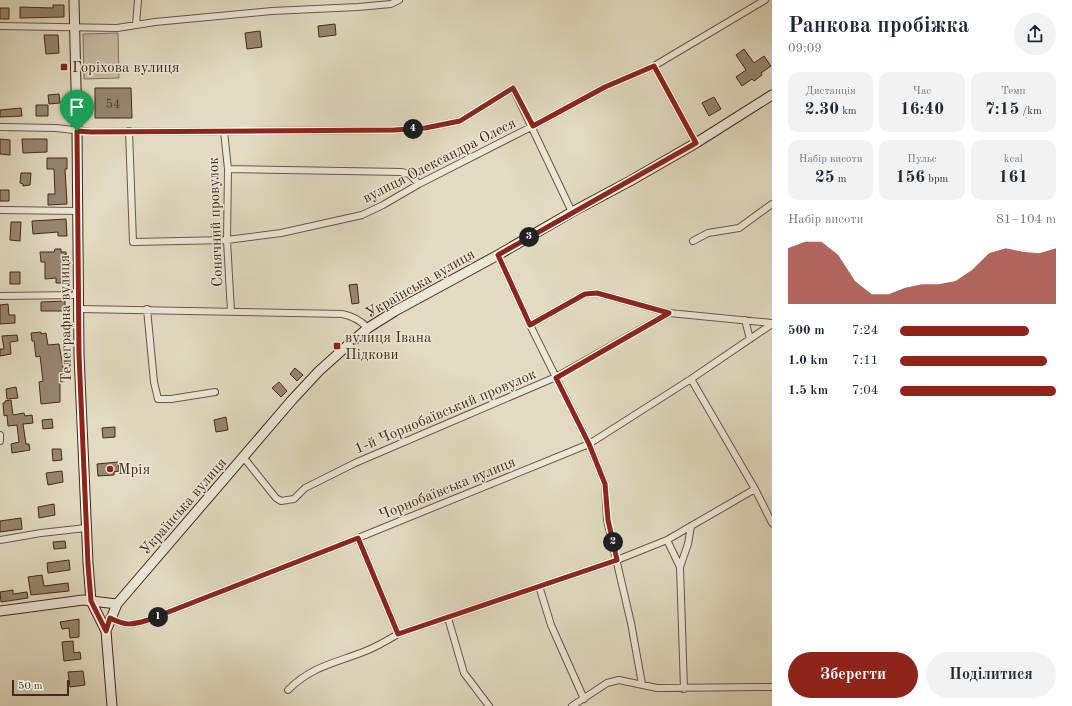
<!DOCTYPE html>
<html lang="uk">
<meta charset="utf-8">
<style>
:root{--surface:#fff;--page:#f2f2f3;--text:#1f2937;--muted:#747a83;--accent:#8f2418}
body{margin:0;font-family:"Old Standard TT",serif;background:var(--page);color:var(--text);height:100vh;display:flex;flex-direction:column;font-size:15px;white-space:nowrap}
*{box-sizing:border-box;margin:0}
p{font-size:13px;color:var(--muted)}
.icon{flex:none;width:22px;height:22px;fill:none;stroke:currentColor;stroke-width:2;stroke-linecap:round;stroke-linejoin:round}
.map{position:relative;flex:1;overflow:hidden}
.drawer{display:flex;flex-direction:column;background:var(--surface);width:300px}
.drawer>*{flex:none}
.scale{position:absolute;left:12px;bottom:10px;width:57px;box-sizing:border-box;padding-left:4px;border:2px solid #45291a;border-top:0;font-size:11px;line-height:14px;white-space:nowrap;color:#45291a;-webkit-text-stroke:3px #ece8d7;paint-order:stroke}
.pin{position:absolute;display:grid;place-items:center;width:34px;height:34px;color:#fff;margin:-41px -17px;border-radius:50% 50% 50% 0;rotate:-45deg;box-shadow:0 0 4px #0007}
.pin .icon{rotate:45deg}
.km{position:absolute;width:20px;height:20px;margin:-10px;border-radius:50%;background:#222;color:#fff;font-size:11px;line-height:20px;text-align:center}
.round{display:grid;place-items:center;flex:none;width:42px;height:42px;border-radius:21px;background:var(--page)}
.headline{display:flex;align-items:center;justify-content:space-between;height:68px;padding:0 16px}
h1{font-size:22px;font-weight:600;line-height:30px}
.metrics{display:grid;grid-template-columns:repeat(3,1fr);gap:6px;height:68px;padding:4px 16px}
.metrics div{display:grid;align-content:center;border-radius:10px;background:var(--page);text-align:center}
.metrics b{font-size:17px;font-weight:600}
.metrics small{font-size:11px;font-weight:400}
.metrics p{font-size:11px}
.chart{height:112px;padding:8px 16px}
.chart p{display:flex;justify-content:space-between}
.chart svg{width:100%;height:72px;margin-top:4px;fill:var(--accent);opacity:.7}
.button{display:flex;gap:8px;margin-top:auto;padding:8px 16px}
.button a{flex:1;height:46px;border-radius:24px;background:var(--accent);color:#fff;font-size:16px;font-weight:600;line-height:46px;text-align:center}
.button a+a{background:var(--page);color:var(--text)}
ul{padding:0 16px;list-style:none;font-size:13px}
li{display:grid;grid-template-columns:64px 48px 1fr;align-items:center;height:30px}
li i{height:10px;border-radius:5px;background:var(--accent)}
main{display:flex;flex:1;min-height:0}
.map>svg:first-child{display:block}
.green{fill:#c7bda5;stroke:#867360}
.building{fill:#978671;stroke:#45291a}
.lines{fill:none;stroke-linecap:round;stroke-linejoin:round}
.street-casing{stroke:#6c5644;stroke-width:8}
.secondary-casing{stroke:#45291a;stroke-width:11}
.street{stroke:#ece8d7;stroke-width:6}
.secondary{stroke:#ece8d7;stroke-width:9}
.route-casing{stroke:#fff;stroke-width:8}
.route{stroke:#8f2418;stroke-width:5}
.poi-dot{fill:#8f2418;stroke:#ece8d7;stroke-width:1.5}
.labels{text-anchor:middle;stroke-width:3;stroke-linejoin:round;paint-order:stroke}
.number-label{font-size:13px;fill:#5a4030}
.poi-label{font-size:15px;fill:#45291a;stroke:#ece8d7;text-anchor:start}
.street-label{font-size:15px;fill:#45291a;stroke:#ece8d7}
</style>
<main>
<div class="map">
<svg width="772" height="706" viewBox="0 0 772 706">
<rect width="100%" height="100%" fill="#e2dbc1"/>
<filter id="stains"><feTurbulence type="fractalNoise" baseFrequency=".005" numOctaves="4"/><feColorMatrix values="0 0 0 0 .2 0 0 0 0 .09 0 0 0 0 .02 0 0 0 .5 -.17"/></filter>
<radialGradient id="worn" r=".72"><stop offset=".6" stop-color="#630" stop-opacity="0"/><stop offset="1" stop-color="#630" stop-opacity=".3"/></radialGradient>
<path class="green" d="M118 33 119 78 84 79 83 34Z"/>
<path class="building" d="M53 5H64V17L20 18V7L53 8Z
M0 8H9V19H0Z
M335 24 336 35 319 37 318 26Z
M260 31 262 47 247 49 245 33Z
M44 35H58L59 53 46 54Z
M744 49 754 63 764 56 771 66 761 73 762 75 754 81 752 79 742 86 736 77 746 70 736 55Z
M95 88H131L132 118H95Z
M59 94 60 103 49 104 48 95Z
M714 97 721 109 709 116 702 103Z
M36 105H48V116H36Z
M21 108 22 116 0 117V110Z
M0 139 10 140V155L0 154Z
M22 139H47V152L23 153Z
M47 158H67V169H65L67 204 48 205V194H55L54 169H47Z
M21 173H31L30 185 23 186V184L20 183Z
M0 190H9V201H0Z
M66 219 67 236H58V232L33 234 32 221Z
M11 222H21L20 241 10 240Z
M55 249H61V252H66L67 283H56V278L45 279V262H41L40 252H54Z
M10 272H20V284H10Z
M357 284 359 303 352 304 349 285Z
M65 301V311H41V302Z
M8 304 9 315H15V323L0 324V305Z
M41 332V334L46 333 48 345 59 344 65 379H60V402L41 404 39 382 43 381 40 356 36 357 34 341H32L31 333Z
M17 335 18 341 10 342 11 354 0 356V349H4L2 336Z
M295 368 303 375 297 381 290 374Z
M279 382 287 391 281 397 272 388Z
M16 387 18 398 7 399 6 389Z
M11 400 13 415 24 413 25 416 32 415 33 423 23 424 26 444H29L30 450 12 453 11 444 19 442 17 425 8 426 7 415 4 416 3 403H5V401Z
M226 417 228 430 216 432 214 420Z
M52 419 53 428 43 429 42 420Z
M115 427V437L103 438 102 428Z
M52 449H61L62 460 53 461Z
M118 462 119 471 114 472V475L98 476 97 464Z
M62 471 63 482 48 485 46 473Z
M54 504 55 515 39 518 38 507Z
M21 518 22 529 0 532V521Z
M65 541 66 548 54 549 53 542Z
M69 560 70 570 48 573 47 563Z
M42 575 44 586 68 583 69 591 31 595 28 577Z
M13 590V594L27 592 28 598 1 602 0 592Z
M79 619V637L70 638 69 628 62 629 60 622Z
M73 641 74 653 80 652 81 659 64 661 62 642Z
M83 671 85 685 70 687 68 672Z"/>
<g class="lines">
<g class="street-casing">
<path id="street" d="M136 25 138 0
M0 26 117 28 155 22 272 11 358 7 391 4 399 0
M654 66 696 143
M0 127 56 128 91 132 394 130 425 128 460 121 513 88 572 212
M129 131 133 242 227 240 281 233 362 215 383 205 419 184 533 126 605 87 654 66 765 0
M224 131 228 169 227 240 231 312
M228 169 402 172 409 174 419 184
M0 210 78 211
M693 241 708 233 739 228 772 204
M498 255 530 325 589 444 605 484 607 520 631 623 642 684
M0 296 79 295
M79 309 342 314C353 316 360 320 368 328
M147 309 154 382 158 399H171L215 392
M745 320 750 339
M530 325 585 294 597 293 669 313 772 323
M691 379 755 489 772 523
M0 435V441
M244 458 276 498 281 501 294 499 305 488 355 463 556 377 669 313
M358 538 398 634
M0 540 41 533 86 528
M667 540 680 567 684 689
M680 567 688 544 691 526
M539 586 551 625 584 699
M110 618C126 626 132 625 148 620L358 538 589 444 691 379 772 324
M448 618 464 673 489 706
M288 690C313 665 337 663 368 650 378 646 388 640 398 634L617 560 667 540 755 489
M572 706 607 683 619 680 657 688 772 687"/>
</g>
<g class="secondary-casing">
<path id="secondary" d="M74 0 77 131 79 354 88 563 91 601 106 631 112 706
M0 611 83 600 117 604
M106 631 117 604 292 400 319 371 348 345 368 328 395 311 498 255 572 212 630 181 696 143 772 95"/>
</g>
<use href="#street" class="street"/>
<use href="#secondary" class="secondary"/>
</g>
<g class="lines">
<g class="route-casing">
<path id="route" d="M654 66 696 143 498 255 530 325 585 294 597 293 669 313 556 378 589 444 605 484 608 520 617 560 398 634 358 538 148 620C132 625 126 626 110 618L106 631 91 601 88 564 79 354 77 131 91 132 394 130 425 128 460 121 513 88 533 126 605 87Z"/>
</g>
<use href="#route" class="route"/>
</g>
<g class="poi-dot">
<rect x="60" y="63" width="8" height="8" rx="2"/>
<rect x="333" y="342" width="8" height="8" rx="2"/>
<circle cx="110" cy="469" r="4"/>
</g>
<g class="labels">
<g class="number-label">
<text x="113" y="108">54</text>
</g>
<g class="poi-label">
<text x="72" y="72">Горіхова вулиця</text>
<text x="345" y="342">вулиця Івана<tspan x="345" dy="17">Підкови</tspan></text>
<text x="118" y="474">Мрія</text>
</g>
<g class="street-label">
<text transform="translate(439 160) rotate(-27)" y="5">вулиця Олександра Олеся</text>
<text transform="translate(215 222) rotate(-92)" y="5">Сонячний провулок</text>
<text transform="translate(420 283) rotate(-30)" y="5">Українська вулиця</text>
<text transform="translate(65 319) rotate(-91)" y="5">Телеграфна вулиця</text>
<text transform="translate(445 411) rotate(-23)" y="5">1-й Чорнобаївський провулок</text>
<text transform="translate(447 488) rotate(-22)" y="5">Чорнобаївська вулиця</text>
<text transform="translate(183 506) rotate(-49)" y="5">Українська вулиця</text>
</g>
</g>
<rect width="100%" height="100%" filter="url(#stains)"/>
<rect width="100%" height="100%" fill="url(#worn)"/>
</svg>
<div class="scale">50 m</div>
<div class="pin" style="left:77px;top:131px;background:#1e9e55"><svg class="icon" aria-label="arrive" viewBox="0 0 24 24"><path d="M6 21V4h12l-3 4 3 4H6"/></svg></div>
<b class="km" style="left:158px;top:617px">1</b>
<b class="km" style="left:613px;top:542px">2</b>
<b class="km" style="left:529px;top:237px">3</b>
<b class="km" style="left:413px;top:129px">4</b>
</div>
<section class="drawer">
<div class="headline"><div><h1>Ранкова пробіжка</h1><p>09:09</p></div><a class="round"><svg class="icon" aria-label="share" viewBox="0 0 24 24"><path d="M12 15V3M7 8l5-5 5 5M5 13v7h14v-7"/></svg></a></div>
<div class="metrics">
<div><p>Дистанція</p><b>2.30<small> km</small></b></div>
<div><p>Час</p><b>16:40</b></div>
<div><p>Темп</p><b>7:15<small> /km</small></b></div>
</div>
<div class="metrics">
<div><p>Набір висоти</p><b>25<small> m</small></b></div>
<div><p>Пульс</p><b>156<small> bpm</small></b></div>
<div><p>kcal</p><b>161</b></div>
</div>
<div class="chart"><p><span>Набір висоти</span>81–104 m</p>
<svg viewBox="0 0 160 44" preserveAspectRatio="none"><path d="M0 44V10L10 6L20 6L30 14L40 30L50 38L60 38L70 34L80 32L90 32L100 30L110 23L120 13L130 10L140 12L150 13L160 10V44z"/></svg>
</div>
<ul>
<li><b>500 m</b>7:24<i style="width:83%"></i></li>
<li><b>1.0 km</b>7:11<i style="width:94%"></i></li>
<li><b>1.5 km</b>7:04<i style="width:100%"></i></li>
</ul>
<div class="button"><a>Зберегти</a><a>Поділитися</a></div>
</section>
</main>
